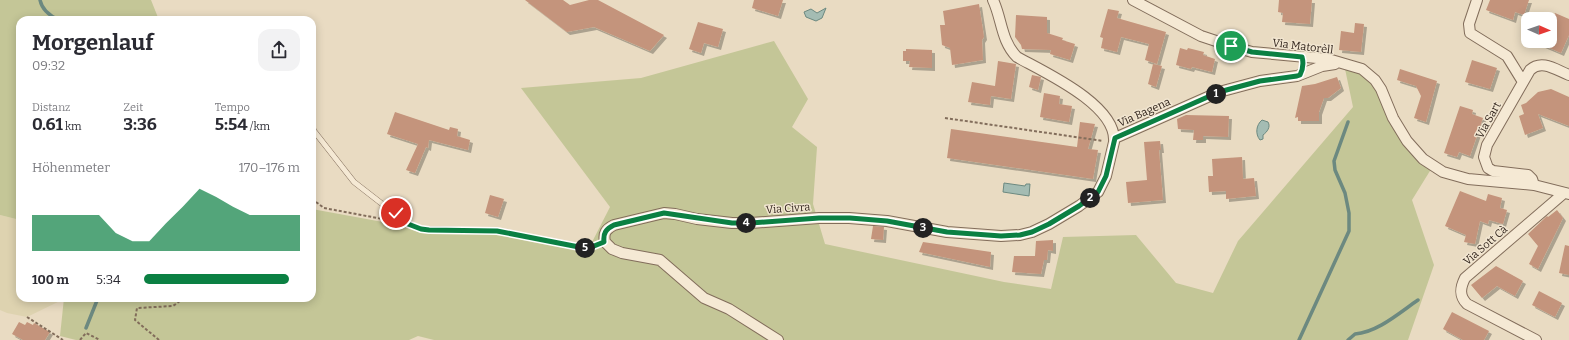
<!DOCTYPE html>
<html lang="de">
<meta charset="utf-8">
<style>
:root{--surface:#fff;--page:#f2f2f3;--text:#2b2b33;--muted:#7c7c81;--accent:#0b8043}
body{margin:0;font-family:Bitter,serif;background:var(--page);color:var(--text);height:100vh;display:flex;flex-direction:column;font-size:15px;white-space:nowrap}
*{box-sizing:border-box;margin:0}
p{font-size:13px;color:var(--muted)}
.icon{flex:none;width:22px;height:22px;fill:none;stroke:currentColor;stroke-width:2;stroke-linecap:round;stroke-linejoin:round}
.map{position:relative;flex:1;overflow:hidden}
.details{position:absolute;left:16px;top:16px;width:300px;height:286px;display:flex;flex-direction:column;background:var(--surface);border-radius:12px;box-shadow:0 2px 10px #0003}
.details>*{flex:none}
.needle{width:26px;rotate:92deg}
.tools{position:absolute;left:1521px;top:12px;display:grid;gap:8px}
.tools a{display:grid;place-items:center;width:36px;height:36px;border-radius:8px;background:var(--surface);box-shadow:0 2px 10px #0003;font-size:20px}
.pin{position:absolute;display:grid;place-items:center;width:34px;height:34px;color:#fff;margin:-17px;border:2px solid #fff;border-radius:50%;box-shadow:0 1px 4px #0007}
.km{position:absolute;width:20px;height:20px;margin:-10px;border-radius:50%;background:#222;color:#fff;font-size:11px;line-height:20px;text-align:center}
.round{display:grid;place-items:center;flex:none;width:42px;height:42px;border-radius:12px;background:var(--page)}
.summary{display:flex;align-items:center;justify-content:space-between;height:68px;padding:0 16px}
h1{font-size:22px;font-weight:700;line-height:30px}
.stats{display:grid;grid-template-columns:repeat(3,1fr);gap:6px;height:68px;padding:4px 16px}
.stats div{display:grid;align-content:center}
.stats b{font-size:17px;font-weight:700}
.stats small{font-size:11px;font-weight:400}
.stats p{font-size:11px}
.chart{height:112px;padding:8px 16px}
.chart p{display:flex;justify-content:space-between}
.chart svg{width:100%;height:72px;margin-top:4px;fill:var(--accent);opacity:.7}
ul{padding:0 16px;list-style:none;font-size:13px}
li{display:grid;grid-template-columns:64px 48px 1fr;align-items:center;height:30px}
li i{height:10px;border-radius:5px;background:var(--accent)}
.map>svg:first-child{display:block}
.farmland{fill:#ded3b0}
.green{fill:#c4c697}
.water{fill:#a4bcb3;stroke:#6c8980}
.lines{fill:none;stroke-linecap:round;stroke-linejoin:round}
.stream{stroke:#6c8980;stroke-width:3.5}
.building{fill:#c4947b;filter:url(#shadow)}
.lane-casing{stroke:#826d5b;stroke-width:6}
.street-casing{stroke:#826d5b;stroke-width:12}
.path{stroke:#826d5b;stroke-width:2;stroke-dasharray:3 2;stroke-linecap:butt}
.lane{stroke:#f5e9d4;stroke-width:5}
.street{stroke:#f5e9d4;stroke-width:10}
.route-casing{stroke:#fff;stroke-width:8}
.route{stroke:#0b8043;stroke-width:5}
.labels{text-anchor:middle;stroke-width:3;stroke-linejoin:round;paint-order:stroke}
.street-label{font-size:11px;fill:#33261e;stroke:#f2e6d1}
</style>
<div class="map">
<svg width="1569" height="340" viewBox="0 0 1569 340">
<defs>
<filter id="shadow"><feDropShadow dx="3" dy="3" stdDeviation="0" flood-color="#0004"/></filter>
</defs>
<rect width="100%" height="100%" fill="#e9dbc2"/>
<path class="farmland" d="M0 215 20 220V298H64V299L27 317 7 313 0 310Z"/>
<path class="green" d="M0 0H151L159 20H20V220L0 215Z
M774 41 808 99 792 127 817 147 813 204 825 244 1004 282 1051 289 1063 237 1136 235 1176 283 1213 293 1238 241 1353 107 1344 64 1368 73 1393 118 1433 166 1412 200 1434 265 1408 340H434L418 336 409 340H76L60 336 64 298H312V209L421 229 497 231 589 248 610 207 521 88 641 78Z"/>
<path class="water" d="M826 8 822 18 816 21 806 17 804 12 811 9 817 13Z
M1262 120 1268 122C1271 127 1267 132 1263 135V139L1260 140C1255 134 1256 125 1262 120Z
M1004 183 1025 186 1026 184H1030L1029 196 1003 192Z"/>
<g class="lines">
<path class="stream" d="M40 0C42 10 50 16 59 20
M86 328 98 298
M1299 340 1349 231V213L1345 193 1335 170 1334 161 1348 122
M1348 340 1355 334C1378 332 1399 313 1418 300"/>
</g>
<path class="building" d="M525 0H563L570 5 589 0H598L664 35 650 51 594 27 567 32Z
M754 0H783L778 16 752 8Z
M1279 0H1312L1310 24 1282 22 1283 13 1278 12Z
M1490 0H1529L1524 15 1515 12 1513 20 1486 10Z
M979 4 984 37 982 40 983 60 952 65 950 48 942 45 940 25H945L943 11Z
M1108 9 1119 11 1117 18 1166 32 1157 64 1145 60 1149 44 1121 37 1117 52 1101 48 1103 38 1100 37Z
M1555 13 1569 19V35L1561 53 1533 41H1550V26Z
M1016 15 1047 17V33L1063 38 1062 40 1075 44 1070 60 1050 54 1051 50 1022 49 1021 45 1015 37Z
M698 22 723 29 718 47 704 43 701 53 689 49Z
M1355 23 1364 24 1361 52 1339 50 1341 31 1354 33Z
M1180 48 1187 50 1188 48 1204 52 1203 55 1215 59 1212 72 1192 67 1191 69 1176 65Z
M906 49 932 50V68L909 67 910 61H903V51H906Z
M1472 60 1497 68 1490 89 1465 82Z
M998 61 1016 64 1011 99 991 96 990 105 968 102 972 82 995 86Z
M1153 64 1162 66 1156 87 1148 84Z
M1400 69 1437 81 1426 122 1414 118 1421 96 1416 86 1397 80Z
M1032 75 1041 77 1038 90 1029 87Z
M1337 77 1341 88 1328 98H1324L1319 112V121H1298V117L1295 118 1302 86 1315 84Z
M1551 89 1569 97V126L1538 114 1543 128 1525 135 1519 116 1524 114 1521 105 1526 103 1538 92Z
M1044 93 1060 96 1059 104 1072 106 1069 122 1040 117Z
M1460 106 1473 110 1472 114 1483 118 1470 156 1459 152 1457 157 1444 153Z
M395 112 449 130 450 127 458 129 457 136 470 140 468 150 429 140 428 148 426 147 415 173 406 170 418 144 387 134Z
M1186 115 1229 116 1228 137 1203 136V140H1193L1194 130 1178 129 1177 119Z
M1080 122 1095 124 1088 149 1098 150 1093 179 947 158 951 129 1077 147Z
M1160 141 1161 150H1159L1163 200 1128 203 1126 182 1147 180 1144 142Z
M1242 157 1243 179 1254 178 1256 196 1226 199V191L1209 192 1208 176H1213L1212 159Z
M1460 191 1486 201 1488 194 1502 198 1500 208 1507 210 1503 224 1489 220 1488 224 1480 221 1475 244 1464 242 1466 235 1445 226Z
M490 195 504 199 498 217 485 213Z
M1557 210 1563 218 1538 269 1529 264 1538 246 1528 234 1547 216 1548 217Z
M873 226 884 227 883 240 871 239Z
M1053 240V251L1048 250 1047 260H1044L1041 274 1012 272 1014 256H1035L1036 241Z
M923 242 991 252 990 267 919 252Z
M1565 245 1569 246V275L1559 273Z
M1496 266 1523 281 1515 296 1497 286 1482 298 1471 285Z
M1539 291 1562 303 1555 317 1532 305Z
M1452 312 1489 331 1484 340H1463L1443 329Z
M19 322 25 325 27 322 33 325 34 323 50 332 45 340H23L12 334Z"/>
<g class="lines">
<g class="lane-casing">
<path id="lane" d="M312 126 314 131 354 182 408 224 421 229 497 231 584 248H589L605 242"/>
</g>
<g class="street-casing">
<path id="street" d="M1133 0 1201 36 1231 46 1252 52 1328 59 1362 69 1375 80 1381 89 1393 118 1407 141 1423 159 1443 172 1468 179 1534 185 1569 194
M1477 0 1469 24 1470 33 1507 56 1523 82
M1115 138 1219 92 1260 81 1297 76 1322 66 1335 64
M1534 185 1532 179 1528 175 1493 171 1488 168 1484 157 1487 145 1530 70C1542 59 1556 70 1569 75
M778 340 729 309 704 298 660 260 622 253 612 249 605 242C603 233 606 229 614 225L664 213 675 214 697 219 732 223H751L819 218H849L887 221 947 232 1001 236 1020 235 1032 232 1049 224 1079 206 1098 192 1106 176 1114 142C1117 105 1044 72 1017 57 1001 41 1002 19 993 0
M1536 340 1467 304C1459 296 1460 288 1465 278L1564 193"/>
</g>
<path class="path" d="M945 118 1103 141
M312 199 324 208 388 220
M27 317 63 340
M80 340 86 333 100 340
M159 340 135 320 137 308 173 306 180 301 181 298"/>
<use href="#lane" class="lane"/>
<use href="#street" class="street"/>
</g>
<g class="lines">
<g class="route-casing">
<path id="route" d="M396 213 408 224 421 229 429 230 497 231 584 248H589L604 242C603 233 606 229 614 225L664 213 732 223H751L819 218H850L887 221 947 232 1001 236 1020 235 1032 232 1049 224 1079 206 1098 192 1106 176 1115 138 1219 92 1260 81 1297 76 1300 75C1303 69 1304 64 1302 57L1252 52 1231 46"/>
</g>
<use href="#route" class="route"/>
</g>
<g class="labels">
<g class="street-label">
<text transform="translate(1303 46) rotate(7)" y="4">Via Matorèll</text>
<text transform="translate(1144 112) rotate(-24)" y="4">Via Bagena</text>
<text transform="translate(1488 120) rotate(-61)" y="4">Via Sart</text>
<text transform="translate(788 208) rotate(-4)" y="4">Via Civra</text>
<text transform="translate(1485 245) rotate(-41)" y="4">Via Sott Cà</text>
</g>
</g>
</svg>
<div class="tools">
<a><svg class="needle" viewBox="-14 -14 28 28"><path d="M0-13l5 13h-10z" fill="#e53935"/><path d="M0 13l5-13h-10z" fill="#7c7c81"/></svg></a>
</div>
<div class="pin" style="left:1231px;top:46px;background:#1e9e55"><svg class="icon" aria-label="arrive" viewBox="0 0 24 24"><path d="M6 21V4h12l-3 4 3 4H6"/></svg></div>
<div class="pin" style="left:396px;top:213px;background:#d93025"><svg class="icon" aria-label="check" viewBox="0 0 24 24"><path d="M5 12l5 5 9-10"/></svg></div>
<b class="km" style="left:1216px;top:94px">1</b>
<b class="km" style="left:1090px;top:198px">2</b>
<b class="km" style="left:923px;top:228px">3</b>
<b class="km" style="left:746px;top:223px">4</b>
<b class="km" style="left:585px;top:248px">5</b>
<section class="details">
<div class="summary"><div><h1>Morgenlauf</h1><p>09:32</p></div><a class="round"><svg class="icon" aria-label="share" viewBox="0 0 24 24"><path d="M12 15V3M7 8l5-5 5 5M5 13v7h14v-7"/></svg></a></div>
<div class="stats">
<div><p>Distanz</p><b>0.61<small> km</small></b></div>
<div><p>Zeit</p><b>3:36</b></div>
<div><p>Tempo</p><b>5:54<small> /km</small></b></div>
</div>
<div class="chart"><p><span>Höhenmeter</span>170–176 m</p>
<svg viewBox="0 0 160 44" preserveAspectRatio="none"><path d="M0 44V22L10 22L20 22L30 22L40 22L50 33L60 38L70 38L80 27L90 17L100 6L110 11L120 17L130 22L140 22L150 22L160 22V44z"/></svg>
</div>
<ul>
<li><b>100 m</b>5:34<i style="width:93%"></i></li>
</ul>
</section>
</div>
